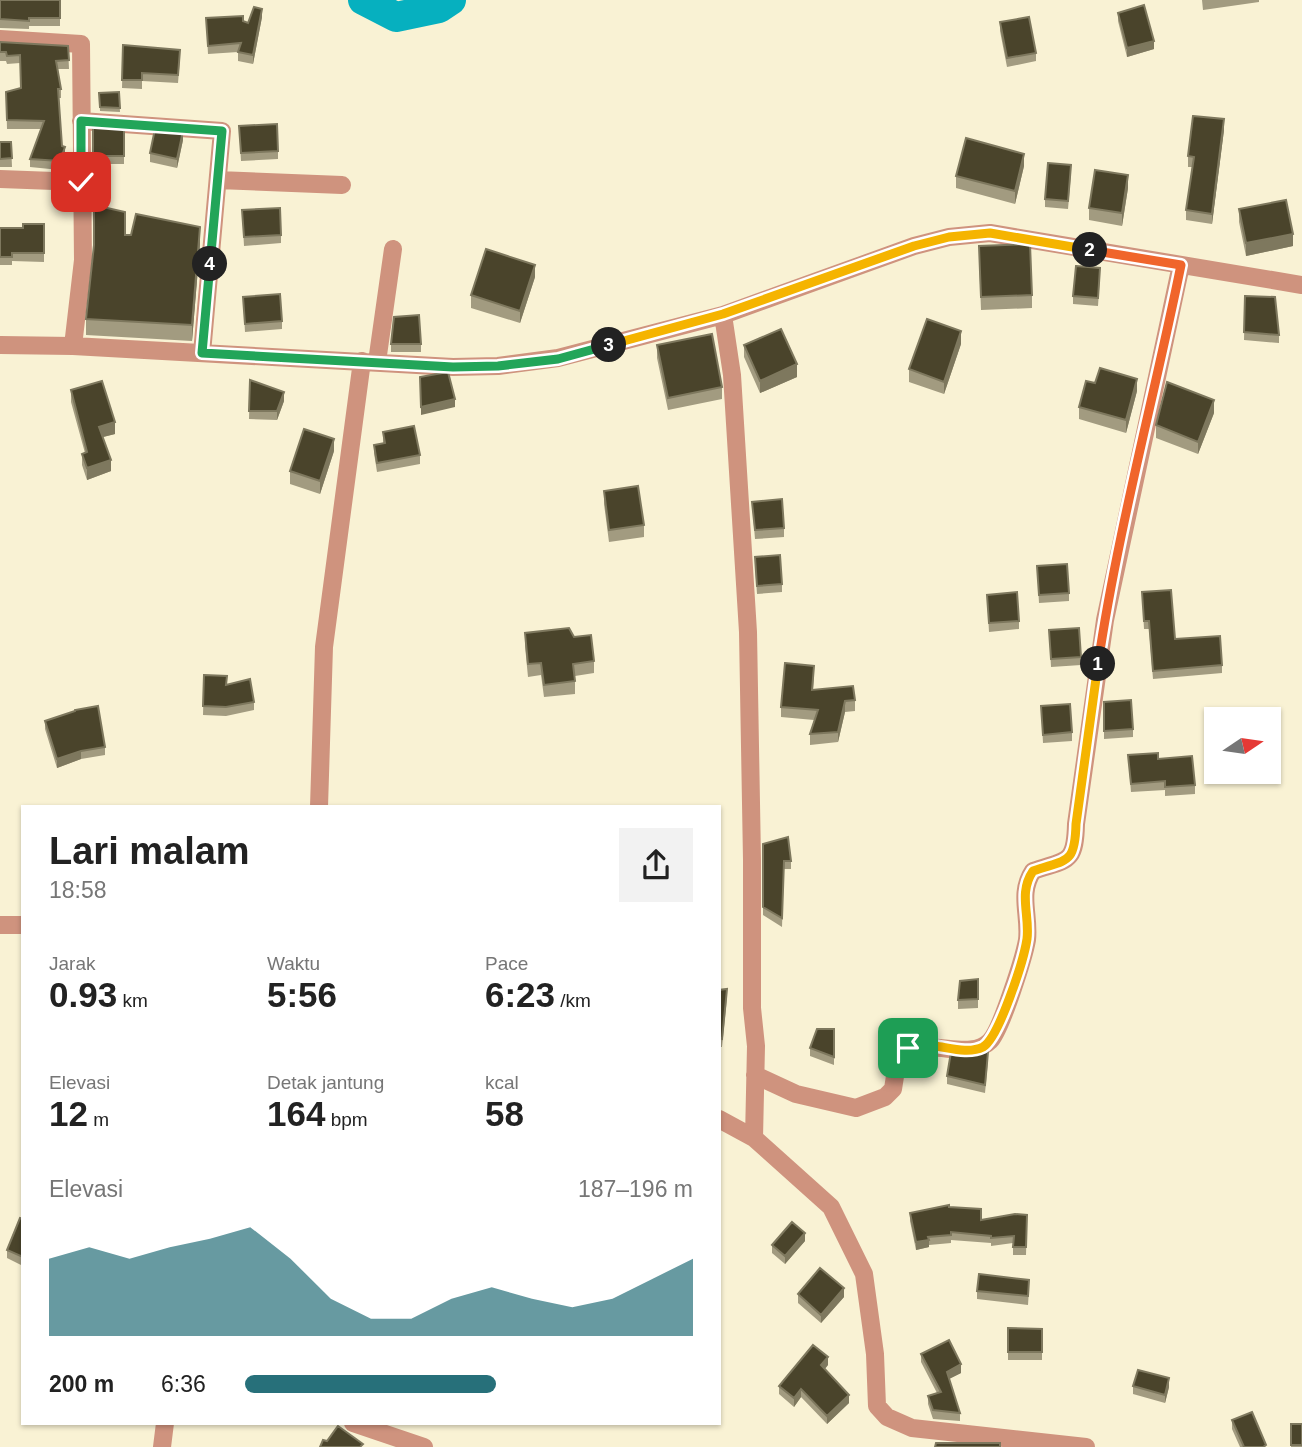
<!DOCTYPE html>
<html lang="id">
<meta charset="utf-8">
<style>
:root{--surface:#fff;--page:#f2f2f2;--text:#222;--muted:#767676;--accent:#27707a}
body{margin:0;font-family:Helvetica,sans-serif;background:var(--page);color:var(--text);height:100vh;display:flex;flex-direction:column;font-size:26px;white-space:nowrap}
*{box-sizing:border-box;margin:0}
p{font-size:23px;color:var(--muted)}
.icon{flex:none;width:38px;height:38px;fill:none;stroke:currentColor;stroke-width:2;stroke-linecap:round;stroke-linejoin:round}
.map{position:relative;flex:1;overflow:hidden}
.details{position:absolute;left:21px;top:805px;width:700px;height:620px;display:flex;flex-direction:column;background:var(--surface);border-radius:0px;box-shadow:0 2px 5px #0004}
.details>*{flex:none}
.needle{width:46px;rotate:77deg}
.controls{position:absolute;left:1204px;top:707px;display:grid;gap:14px}
.controls a{display:grid;place-items:center;width:77px;height:77px;border-radius:0px;background:var(--surface);box-shadow:0 2px 5px #0004;font-size:35px}
.pin{position:absolute;display:grid;place-items:center;width:60px;height:60px;color:#fff;margin:-30px;border-radius:14px;box-shadow:0 4px 10px #0006}
.km{position:absolute;width:35px;height:35px;margin:-18px;border-radius:50%;background:#222;color:#fff;font-size:19px;line-height:35px;text-align:center}
.round{display:grid;place-items:center;flex:none;width:74px;height:74px;border-radius:0px;background:var(--page)}
.head{display:flex;align-items:center;justify-content:space-between;height:119px;padding:0 28px}
h1{font-size:38px;font-weight:800;line-height:52px}
.metrics{display:grid;grid-template-columns:repeat(3,1fr);gap:10px;height:119px;padding:7px 28px}
.metrics div{display:grid;align-content:center}
.metrics b{font-size:35px;font-weight:800}
.metrics small{font-size:19px;font-weight:400}
.metrics p{font-size:19px}
.chart{height:196px;padding:14px 28px}
.chart p{display:flex;justify-content:space-between}
.chart svg{width:100%;height:126px;margin-top:7px;fill:var(--accent);opacity:.7}
ul{padding:0 28px;list-style:none;font-size:23px}
li{display:grid;grid-template-columns:112px 84px 1fr;align-items:center;height:52px}
li i{height:18px;border-radius:9px;background:var(--accent)}
.map>svg:first-child{display:block}
.lines{fill:none;stroke-linecap:round;stroke-linejoin:round}
.river{stroke:#06b0bf;stroke-width:30}
.minor{stroke:#cf937e;stroke-width:18}
.wall{fill:#a29b80}
.shaded-wall{fill:#7e785e}
.building{fill:#4a442b;stroke:#7e785e;stroke-width:2}
.split-1-casing{stroke:#fff;stroke-width:14}
.split-2-casing{stroke:#fff;stroke-width:14}
.split-3-casing{stroke:#fff;stroke-width:14}
.split-4-casing{stroke:#fff;stroke-width:14}
.split-5-casing{stroke:#fff;stroke-width:14}
.split-1{stroke:#f5b400;stroke-width:9}
.split-2{stroke:#f0652b;stroke-width:9}
.split-3{stroke:#f5b400;stroke-width:9}
.split-4{stroke:#22a559;stroke-width:9}
.split-5{stroke:#22a559;stroke-width:9}
</style>
<div class="map">
<svg width="1302" height="1447" viewBox="0 0 1302 1447">
<rect width="100%" height="100%" fill="#f9f2d4"/>
<g class="lines">
<path class="river" d="M363 0 396 17 439 8 451 0"/>
<path class="minor" d="M0 39 81 44 83 260 73 346
M81 121 222 131 202 353
M0 179 81 182
M218 180 342 185
M0 345 73 346 453 367 498 366 558 358 723 315 914 246 949 237 990 233 1302 285
M377 362 393 249
M319 807 324 647 362 361
M0 925H23
M755 1075 796 1094 856 1108 885 1097 893 1089 898 1057C927 1034 968 1063 990 1041 1001 1030 1024 957 1027 940 1030 915 1018 894 1033 871 1067 859 1075 865 1076 824L1105 620 1181 265
M719 1119 754 1138 756 1046 752 1008V860L748 632 732 375 723 315
M754 1138 831 1207 864 1274 875 1354 877 1406 887 1417 912 1428 1086 1447
M353 1423 424 1447
M162 1447 165 1423"/>
</g>
<path class="wall" d="M0 0H60V26H29V29L0 28Z
M1202 0H1259V2L1203 10Z
M1118 13 1154 49 1127 57 1118 21Z
M262 17 253 64 238 61V52L208 54 206 18 243 21 248 23Z
M1000 22 1036 53V61L1007 67 1000 31Z
M0 42 68 46 69 69H58L61 89V98H59L62 146 65 155 60 170 30 167V159L41 129H7L6 92 21 88 20 63 7 64 6 61H0Z
M123 45 180 58 178 83 142 81V89L122 88Z
M119 92 120 112 100 111 99 93Z
M93 125 124 127V164H93Z
M239 126 278 151V159L241 161Z
M1224 130 1212 224 1186 220V210L1192 167H1188V156Z
M183 140 177 168 150 162V153Z
M0 142H11L12 167H0Z
M1024 166 1015 204 956 188V176Z
M1071 174 1068 209 1045 207V199Z
M1128 188 1122 226 1089 220V208Z
M1239 209 1293 246 1246 256 1239 222Z
M242 210 281 235V243L244 246Z
M44 224V262L12 261V265H0V228H23Z
M125 235 200 244 192 341 86 335V319Z
M979 259 1032 295V308L981 310Z
M1100 276 1098 306 1073 304V296Z
M535 277 520 323 471 308V295Z
M1245 296 1279 335V343L1244 340Z
M243 297 282 321V329L245 332Z
M391 344H421V352H391Z
M961 344 944 394 909 382V369Z
M657 345 722 387V399L668 410 657 358Z
M744 345 797 377 760 393 744 357Z
M250 380 284 401 277 420 249 419Z
M71 390 115 434 103 437 111 471 87 480 82 465V454L85 453 71 402Z
M1137 391 1126 433 1079 419V407Z
M1214 413 1198 454 1156 438V425Z
M383 432 420 455V464L377 472 374 453V445L383 443Z
M334 451 320 494 290 484V471Z
M604 491 644 525V537L609 542 604 504Z
M752 502 784 528V537L755 539Z
M755 565 782 584V592L757 594Z
M1037 566 1069 593V601L1039 603Z
M1142 592 1175 639 1222 665V673L1153 679 1149 629H1144Z
M987 595 1019 621V629L989 632Z
M1049 630 1081 657V665L1051 667Z
M525 633 574 637 594 661V673L575 676V694L544 697 541 675 528 677 525 646Z
M204 675 227 685 254 702V710L226 716 203 715Z
M814 677 813 690 855 700V711L845 712 838 742 810 745V734L814 720 781 717V707Z
M1104 702 1133 729V737L1104 739Z
M1041 706 1072 732V741L1043 743Z
M45 721 105 747V755L81 759 57 768 45 729Z
M1128 755 1158 759 1195 785V794L1165 796V790L1131 792Z
M763 844 791 861V869H784L782 927 763 915Z
M978 979V1008L958 1009V1000Z
M719 990 727 998 722 1047H719Z
M834 1029V1065L810 1056V1048Z
M988 1061 985 1093 947 1084V1076Z
M949 1207 981 1220 1027 1215 1026 1255H1013V1243L991 1246V1243L951 1240V1243L929 1245V1247L916 1250 910 1221V1213Z
M23 1219V1266L7 1258V1250Z
M805 1241 785 1264 772 1253V1245Z
M1029 1289 1028 1305 977 1299V1291Z
M798 1294 844 1297 821 1323 798 1303Z
M1008 1328 1042 1329V1360H1008Z
M921 1354 961 1373 949 1379 960 1413V1421L933 1419 928 1404V1396L937 1393 921 1362Z
M828 1365 825 1369 849 1403 827 1424 801 1397 794 1407 779 1394V1386Z
M1133 1386 1169 1387 1165 1403 1133 1394Z
M1232 1420 1266 1447H1240L1232 1429Z
M1291 1424H1302V1447H1291Z"/>
<path class="shaded-wall" d="M262 9V17L253 64V55Z
M1154 41V49L1127 57V48Z
M1224 119V130L1212 224V214Z
M183 131V140L177 168V159Z
M65 147V155L60 170V161Z
M1024 154V166L1015 204V191Z
M1128 175V188L1122 226V213Z
M200 227V244L192 341V325Z
M1293 234V246L1246 256V243Z
M535 265V277L520 323V311Z
M961 331V344L944 394V382Z
M797 364V377L760 393V381Z
M1137 379V391L1126 433V420Z
M284 392V401L277 420V411Z
M455 399V407L421 415V407Z
M1214 400V413L1198 454V442Z
M115 422V434L99 438V427Z
M334 439V451L320 494V481Z
M111 460V471L87 480V468Z
M845 701V712L838 742V732Z
M81 751V759L57 768V759Z
M805 1233V1241L785 1264V1256Z
M929 1240V1247L916 1250V1242Z
M844 1288V1297L821 1323V1315Z
M828 1357V1365L821 1373V1365Z
M961 1364V1373L947 1380V1372Z
M1169 1378V1387L1165 1403V1395Z
M801 1389V1397L794 1407V1398Z
M849 1395V1403L827 1424V1416Z"/>
<path class="building" d="M0 0H60V18H29V21L0 19Z
M1144 5 1154 41 1127 48 1118 13Z
M254 7 262 9 253 55 238 52 241 43 208 46 206 18 243 16V21L248 23Z
M1029 17 1036 53 1007 58 1000 22Z
M0 42 68 46 69 60 56 61 61 89H58L62 146 65 147 60 161 30 159 44 121 7 120 6 92 21 88 20 55 7 56 6 52H0Z
M123 45 180 50 178 75 142 73V80H122Z
M119 92 120 108 100 107 99 93Z
M1193 116 1224 119 1212 214 1186 210 1194 157 1188 156Z
M277 124 278 151 241 153 239 126Z
M93 125 124 127V156H93Z
M155 129 183 131 177 159 150 153Z
M966 138 1024 154 1015 191 956 176Z
M0 142H11L12 158 0 159Z
M1048 163 1071 165 1068 201 1045 199Z
M1095 170 1128 175 1122 213 1089 208Z
M1286 200 1293 234 1246 243 1239 209Z
M94 205 125 212V235H131L136 214 200 227 192 325 86 319 94 245Z
M280 208 281 235 244 237 242 210Z
M23 224H44V253H12V257H0V228H23Z
M1030 244 1032 295 981 297 979 246Z
M486 249 535 265 520 311 471 295Z
M1076 266 1100 268 1098 298 1073 296Z
M280 294 282 321 245 324 243 297Z
M1245 296 1275 297 1279 335 1244 332Z
M419 315 421 344H391L394 317Z
M927 319 961 331 944 382 909 369Z
M781 329 797 364 760 381 744 345Z
M712 334 722 387 668 398 657 345Z
M1100 368 1137 379 1126 420 1079 407 1086 381 1095 383Z
M448 372 455 399 421 407 420 377Z
M250 380 284 392 277 411H249Z
M102 381 115 422 99 427 111 460 87 468 82 454 87 452 71 390Z
M1167 382 1214 400 1198 442 1156 425Z
M414 426 420 455 377 463 374 445 385 443 383 432Z
M304 429 334 439 320 481 290 471Z
M638 486 644 525 609 530 604 491Z
M782 499 784 528 755 530 752 502Z
M780 555 782 584 757 586 755 557Z
M1067 564 1069 593 1039 595 1037 566Z
M1171 590 1175 639 1220 636 1222 665 1153 671 1149 621H1144L1142 592Z
M1017 592 1019 621 989 623 987 595Z
M569 628 574 637 591 635 594 661 573 664 575 681 544 685 541 663 528 664 525 633Z
M1079 628 1081 657 1051 659 1049 630Z
M785 663 814 666 812 690 853 686 855 700 845 701 838 732 810 734 818 710 781 707Z
M204 675 227 676 226 685 250 679 254 702 226 707 203 706Z
M1131 700 1133 729 1104 731V702Z
M1070 704 1072 732 1043 735 1041 706Z
M98 706 105 747 81 751 57 759 45 721 75 711V710Z
M1158 753V759L1192 756 1195 785 1165 787V781L1131 784 1128 755Z
M788 837 791 861H784L782 918 763 907V844Z
M978 979V999L958 1000 960 981Z
M727 989 722 1039 719 1038V990Z
M817 1029H834V1057L810 1048Z
M951 1052H988L985 1085 947 1076Z
M949 1205V1207L981 1209V1220L1015 1214 1027 1215 1026 1247H1013L1014 1236 991 1238V1236L951 1232V1235L928 1237 929 1240 916 1242 910 1213Z
M20 1218 23 1219V1257L7 1250Z
M792 1222 805 1233 785 1256 772 1245Z
M820 1268 844 1288 821 1315 798 1294Z
M979 1274 1029 1280 1028 1296 977 1291Z
M1008 1328 1042 1329V1352H1008Z
M949 1340 961 1364 947 1372 960 1413 933 1410 928 1396 941 1392 921 1354Z
M813 1345 828 1357 821 1365 849 1395 827 1416 801 1389 794 1398 779 1386Z
M1138 1370 1169 1378 1165 1395 1133 1386Z
M1252 1412 1266 1445 1263 1447H1244L1232 1420Z
M1291 1424H1302V1445H1291Z
M338 1426 363 1444 360 1447H320L323 1440 327 1441Z
M936 1443H1000V1447H935Z"/>
<g class="lines">
<g class="split-1-casing">
<path id="split-1" d="M908 1048C917 1047 926 1046 935 1046 950 1048 969 1054 983 1047 999 1038 1024 959 1027 939 1030 915 1018 893 1033 871 1067 859 1075 865 1076 824L1098 664"/>
</g>
<g class="split-2-casing">
<path id="split-2" d="M1090 250 1181 265C1154 398 1118 529 1098 664"/>
</g>
<g class="split-3-casing">
<path id="split-3" d="M609 345 723 314 914 246 949 237 990 233 1090 250"/>
</g>
<g class="split-4-casing">
<path id="split-4" d="M210 264 202 353 453 367 498 366 558 359 609 345"/>
</g>
<g class="split-5-casing">
<path id="split-5" d="M81 182V121L222 131 210 264"/>
</g>
<use href="#split-1" class="split-1"/>
<use href="#split-2" class="split-2"/>
<use href="#split-3" class="split-3"/>
<use href="#split-4" class="split-4"/>
<use href="#split-5" class="split-5"/>
</g>
</svg>
<div class="controls">
<a><svg class="needle" viewBox="-14 -14 28 28"><path d="M0-13l5 13h-10z" fill="#e53935"/><path d="M0 13l5-13h-10z" fill="#767676"/></svg></a>
</div>
<div class="pin" style="left:908px;top:1048px;background:#1e9e55"><svg class="icon" aria-label="arrive" viewBox="0 0 24 24"><path d="M6 21V4h12l-3 4 3 4H6"/></svg></div>
<div class="pin" style="left:81px;top:182px;background:#d93025"><svg class="icon" aria-label="check" viewBox="0 0 24 24"><path d="M5 12l5 5 9-10"/></svg></div>
<b class="km" style="left:1098px;top:664px">1</b>
<b class="km" style="left:1090px;top:250px">2</b>
<b class="km" style="left:609px;top:345px">3</b>
<b class="km" style="left:210px;top:264px">4</b>
<section class="details">
<div class="head"><div><h1>Lari malam</h1><p>18:58</p></div><a class="round"><svg class="icon" aria-label="share" viewBox="0 0 24 24"><path d="M12 15V3M7 8l5-5 5 5M5 13v7h14v-7"/></svg></a></div>
<div class="metrics">
<div><p>Jarak</p><b>0.93<small> km</small></b></div>
<div><p>Waktu</p><b>5:56</b></div>
<div><p>Pace</p><b>6:23<small> /km</small></b></div>
</div>
<div class="metrics">
<div><p>Elevasi</p><b>12<small> m</small></b></div>
<div><p>Detak jantung</p><b>164<small> bpm</small></b></div>
<div><p>kcal</p><b>58</b></div>
</div>
<div class="chart"><p><span>Elevasi</span>187–196 m</p>
<svg viewBox="0 0 160 44" preserveAspectRatio="none"><path d="M0 44V17L10 13L20 17L30 13L40 10L50 6L60 17L70 31L80 38L90 38L100 31L110 27L120 31L130 34L140 31L150 24L160 17V44z"/></svg>
</div>
<ul>
<li><b>200 m</b>6:36<i style="width:56%"></i></li>
</ul>
</section>
</div>
